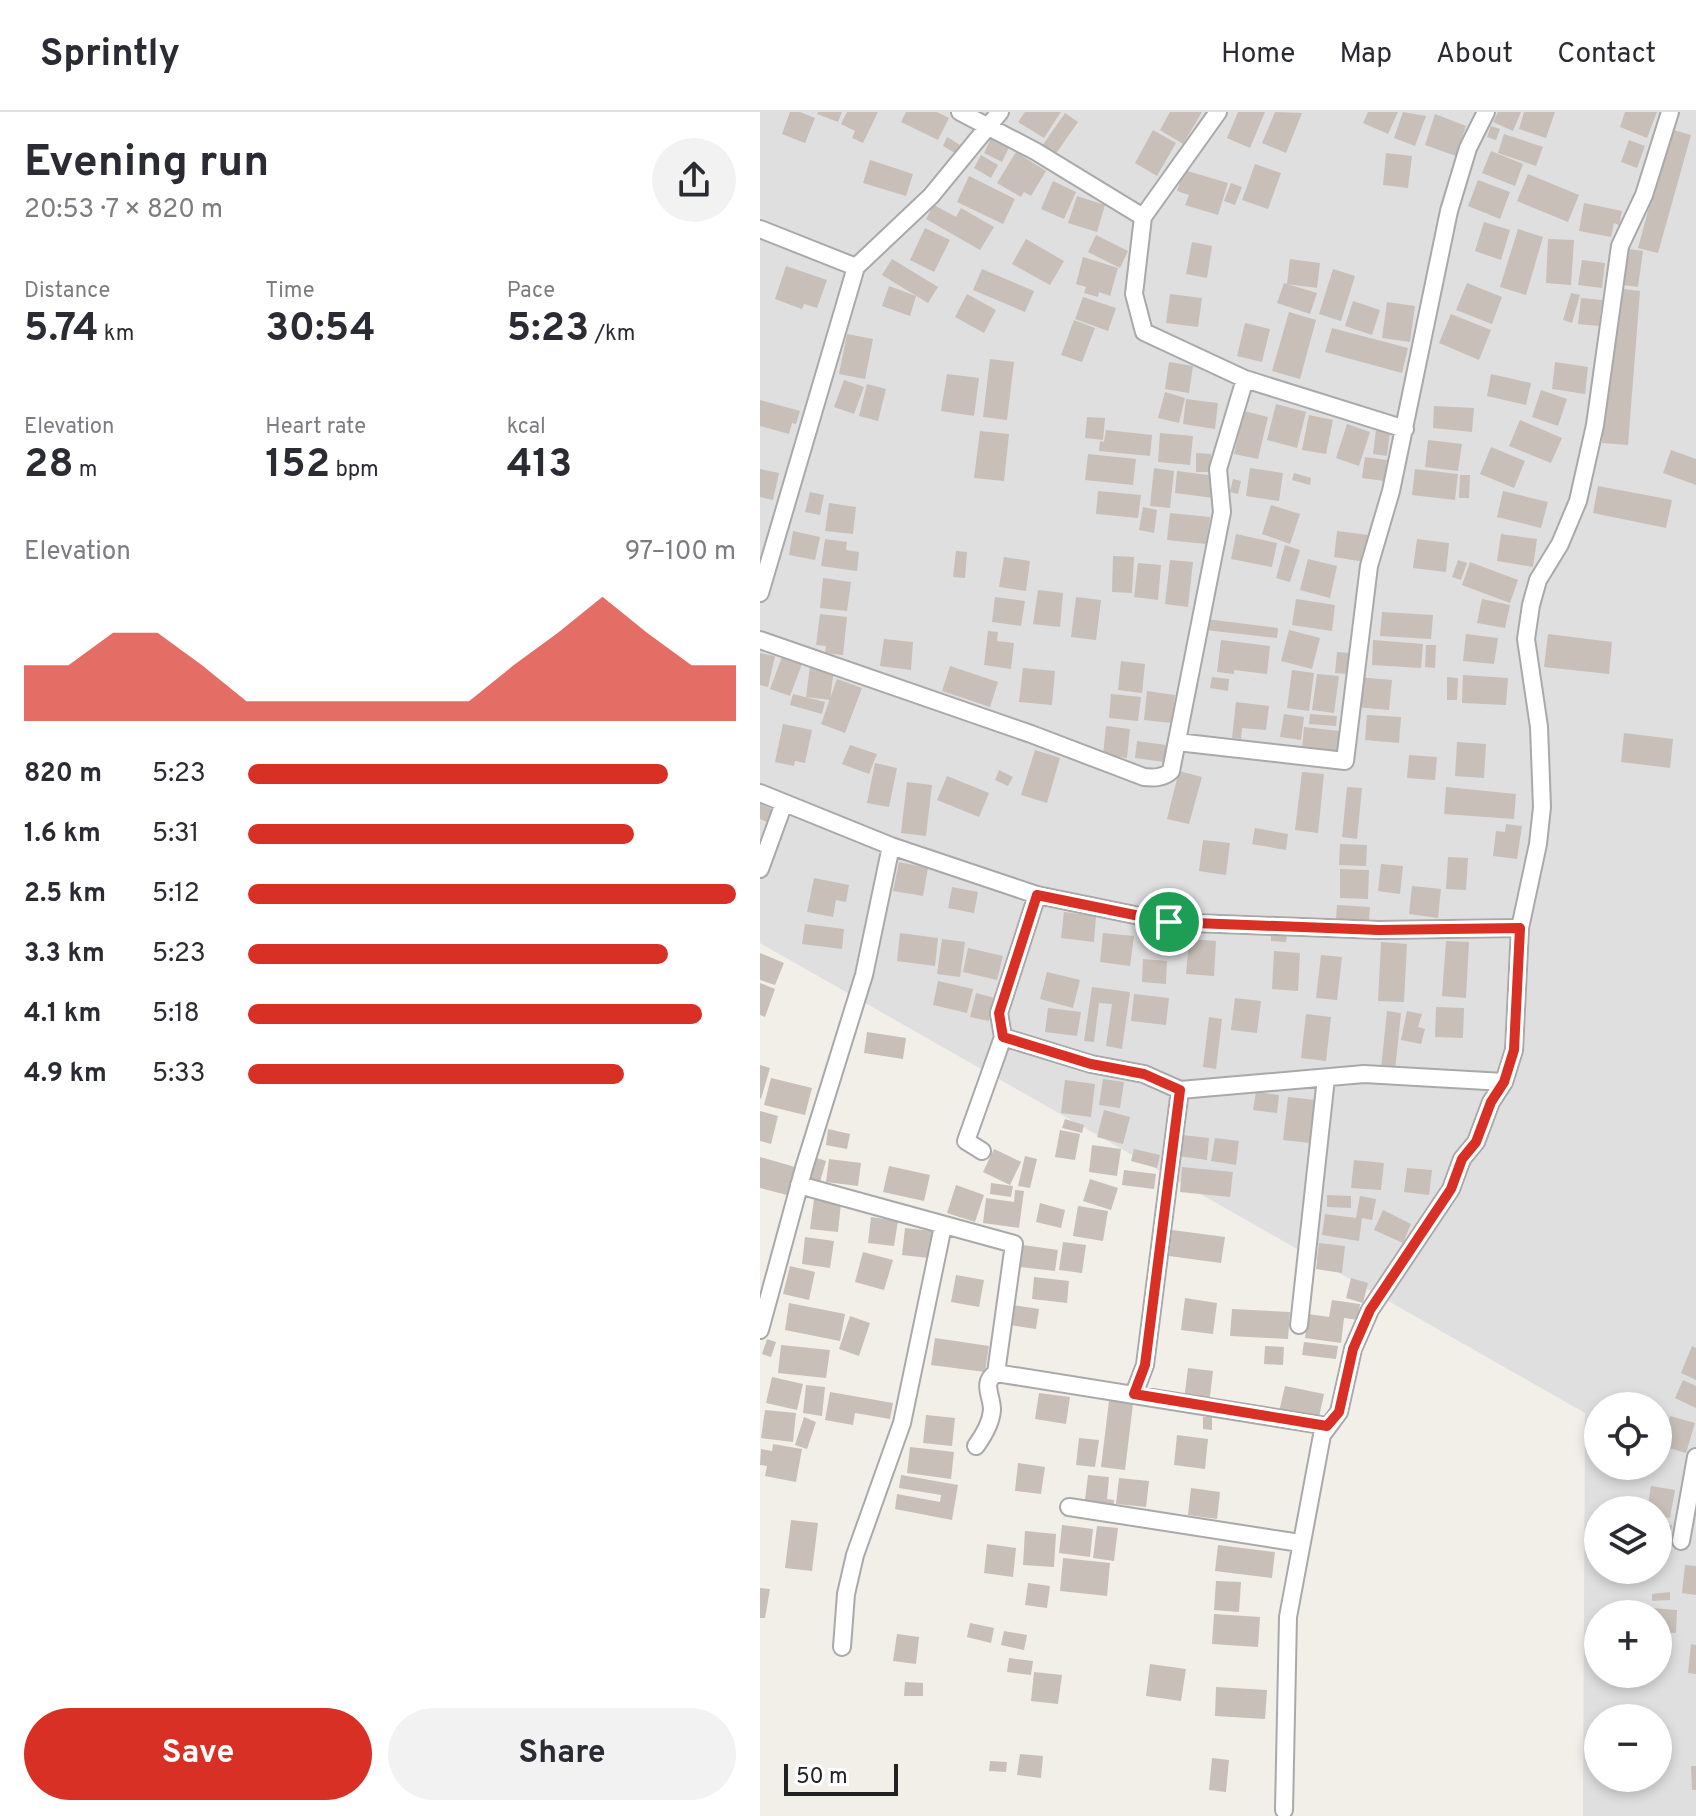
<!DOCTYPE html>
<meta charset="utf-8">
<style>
:root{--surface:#fff;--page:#f2f2f3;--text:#2b2b33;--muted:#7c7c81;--line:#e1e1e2;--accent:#d93025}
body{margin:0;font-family:Overpass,sans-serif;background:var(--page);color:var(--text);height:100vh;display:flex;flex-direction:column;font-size:30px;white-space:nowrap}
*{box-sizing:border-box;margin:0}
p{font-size:26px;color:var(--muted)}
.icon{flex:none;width:44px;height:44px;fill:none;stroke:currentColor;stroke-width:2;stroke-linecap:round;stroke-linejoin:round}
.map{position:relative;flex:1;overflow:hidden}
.sheet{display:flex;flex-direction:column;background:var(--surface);width:760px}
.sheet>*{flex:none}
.buttons{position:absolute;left:824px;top:1280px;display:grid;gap:16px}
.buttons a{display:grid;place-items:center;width:88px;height:88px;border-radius:50%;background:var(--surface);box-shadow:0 4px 12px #0003;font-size:40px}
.scale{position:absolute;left:24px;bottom:20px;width:114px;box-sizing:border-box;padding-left:8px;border:4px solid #222;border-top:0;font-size:22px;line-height:28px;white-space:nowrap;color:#222;-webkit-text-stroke:6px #fff;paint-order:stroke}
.pin{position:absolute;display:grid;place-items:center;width:68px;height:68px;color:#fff;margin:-34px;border:4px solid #fff;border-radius:50%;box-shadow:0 2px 8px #0007}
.round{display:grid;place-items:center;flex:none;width:84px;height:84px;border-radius:42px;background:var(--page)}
.head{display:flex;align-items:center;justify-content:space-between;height:136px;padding:0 24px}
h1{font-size:44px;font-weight:700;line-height:60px}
.metrics{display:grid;grid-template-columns:repeat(3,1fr);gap:12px;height:136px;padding:8px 24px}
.metrics div{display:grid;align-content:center}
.metrics b{font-size:40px;font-weight:700}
.metrics small{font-size:22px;font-weight:400}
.metrics p{font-size:22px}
.chart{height:224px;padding:16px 24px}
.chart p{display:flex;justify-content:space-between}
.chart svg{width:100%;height:144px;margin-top:8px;fill:var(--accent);opacity:.7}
.action{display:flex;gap:16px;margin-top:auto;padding:16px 24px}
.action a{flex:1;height:92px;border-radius:48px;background:var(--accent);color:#fff;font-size:32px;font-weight:700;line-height:92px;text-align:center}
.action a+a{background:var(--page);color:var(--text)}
ul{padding:0 24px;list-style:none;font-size:26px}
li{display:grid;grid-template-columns:128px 96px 1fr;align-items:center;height:60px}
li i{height:20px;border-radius:10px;background:var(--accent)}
header{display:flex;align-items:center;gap:48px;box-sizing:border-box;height:112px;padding:0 40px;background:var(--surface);border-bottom:2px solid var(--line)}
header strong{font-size:38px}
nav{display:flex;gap:44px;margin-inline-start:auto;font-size:28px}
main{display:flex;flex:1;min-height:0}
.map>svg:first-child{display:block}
.residential{fill:#e0dfdf;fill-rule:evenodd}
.building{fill:#c7bfb8}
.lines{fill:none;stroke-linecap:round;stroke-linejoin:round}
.minor-casing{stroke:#a9a9a9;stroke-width:20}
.minor{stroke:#fff;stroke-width:16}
.route-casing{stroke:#fff;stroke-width:16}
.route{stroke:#d93025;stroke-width:10}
</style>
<header>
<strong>Sprintly</strong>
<nav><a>Home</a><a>Map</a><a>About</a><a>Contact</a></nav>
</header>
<main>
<section class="sheet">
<div class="head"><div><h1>Evening run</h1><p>20:53 · 7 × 820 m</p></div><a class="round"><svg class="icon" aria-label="share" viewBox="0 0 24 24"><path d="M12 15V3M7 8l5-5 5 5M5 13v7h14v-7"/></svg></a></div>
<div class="metrics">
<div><p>Distance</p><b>5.74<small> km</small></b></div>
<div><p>Time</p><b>30:54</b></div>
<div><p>Pace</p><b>5:23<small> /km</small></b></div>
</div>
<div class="metrics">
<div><p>Elevation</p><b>28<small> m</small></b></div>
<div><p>Heart rate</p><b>152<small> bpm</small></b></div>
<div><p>kcal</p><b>413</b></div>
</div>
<div class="chart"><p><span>Elevation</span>97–100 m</p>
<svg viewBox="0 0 160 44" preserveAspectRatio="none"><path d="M0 44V27L10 27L20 17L30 17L40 27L50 38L60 38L70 38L80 38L90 38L100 38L110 27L120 17L130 6L140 17L150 27L160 27V44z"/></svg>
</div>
<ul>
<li><b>820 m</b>5:23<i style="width:86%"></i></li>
<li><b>1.6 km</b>5:31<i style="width:79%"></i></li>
<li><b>2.5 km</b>5:12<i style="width:100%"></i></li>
<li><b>3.3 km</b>5:23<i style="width:86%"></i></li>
<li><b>4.1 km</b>5:18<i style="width:93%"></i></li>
<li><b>4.9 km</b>5:33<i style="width:77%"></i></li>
</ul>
<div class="action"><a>Save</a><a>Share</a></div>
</section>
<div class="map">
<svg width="936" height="1704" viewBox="0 0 936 1704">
<rect width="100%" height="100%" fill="#f2efe9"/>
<path class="residential" d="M0 0H936V1704H823L825 1301 0 831ZM838 1294H898V1354H838ZM838 1398H898V1458H838ZM838 1502H898V1562H838ZM838 1606H898V1666H838Z"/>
<path class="building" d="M30 0H40L55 6 45 31 22 22Z
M58 0H82L78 10 57 2Z
M87 0H118L103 31 92 26 95 19 81 12Z
M146 0H177L189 6 178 28 141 10Z
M265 0H301L284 26 258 10Z
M410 0H442L423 32 400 18Z
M478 0H505L490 36 467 26Z
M515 0 542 1 526 41 502 31Z
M608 0H638L628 22 603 11Z
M643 0 666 4 655 34 634 26Z
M738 0H761L753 19 733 10Z
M764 0H795L786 26 759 17Z
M865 0H897L887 26 860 15Z
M305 1 318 10 295 43 282 34Z
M675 2 706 14 696 44 665 33Z
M731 14 740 17 736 28 727 25Z
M910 17 931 23 898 141 878 136Z
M393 18 416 31 397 64 375 51Z
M233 22 251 31 242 50 224 41Z
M744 22 783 35 776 54 738 41Z
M187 25 200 33 195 41 183 34Z
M869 28 885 34 877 56 861 50Z
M731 39 763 52 755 74 722 61Z
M256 40 286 59 271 84 264 80 261 85 237 71Z
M626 41 652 44 648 76 623 73Z
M221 43 238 53 231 66 214 56Z
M110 48 153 62 146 84 103 71Z
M495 52 521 61 508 97 482 88Z
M424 58 468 71 458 103 425 93 429 83 417 79Z
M768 62 819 83 808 110 757 89Z
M209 64 255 87 243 112 197 90Z
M718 68 750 80 740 107 708 94Z
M293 69 316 80 304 107 281 97Z
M471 71 482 75 475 93 464 89Z
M317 84 345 93 337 120 308 111Z
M824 91 862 99 859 113 854 111 851 125 819 119Z
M174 93 196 105 201 96 234 115 220 138 166 107Z
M724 110 750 118 741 148 715 139Z
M165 116 190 128 174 160 150 148Z
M758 117 783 125 766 183 740 175Z
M336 123 368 139 360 156 328 140Z
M266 127 304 149 290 173 252 152Z
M788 127 814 128 811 173 786 171Z
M432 130 452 134 447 166 426 162Z
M861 136 883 139 878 175 856 172Z
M323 145 358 156 350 184 339 180 338 185 324 181 326 175 316 172Z
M132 147 178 175 168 191 122 163Z
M530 147 560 151 557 176 527 172Z
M822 148 845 151 842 176 818 173Z
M26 154 67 168 57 196 44 192 42 197 15 187Z
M222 157 274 179 265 200 213 178Z
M573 157 595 164 581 209 559 202Z
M524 171 557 181 550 202 517 191Z
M707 171 742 185 732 212 696 198Z
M129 174 156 184 150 204 122 194Z
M855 176 880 179 868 333 842 331Z
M811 181 820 183 812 211 803 208Z
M207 182 236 198 224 221 195 205Z
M410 182 442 186 438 215 406 211Z
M323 185 356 196 348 219 315 207Z
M821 186 842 188 839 214 818 212Z
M593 189 620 198 612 223 585 214Z
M627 190 655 194 650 230 622 226Z
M529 200 556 208 540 267 512 259Z
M691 202 731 218 719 248 679 231Z
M314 208 335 216 322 250 301 243Z
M485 211 510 217 502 250 477 244Z
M572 216 648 236 642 261 565 240Z
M87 222 113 227 105 267 79 262Z
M230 247 254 250 247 308 223 305Z
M409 250 433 254 429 281 405 277Z
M795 250 828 255 825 282 792 277Z
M187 262 219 266 214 304 181 299Z
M731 262 771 271 766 293 727 284Z
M84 268 104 275 94 302 74 295Z
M107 272 126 277 118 309 99 304Z
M781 278 807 287 798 314 772 305Z
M405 280 425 286 419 311 398 306Z
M426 287 458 291 455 317 423 312Z
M0 288 40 299 36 312 32 311 29 322 0 314Z
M516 292 546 300 537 336 507 328Z
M674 294 714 296 712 320 673 316Z
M484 299 508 305 498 347 474 342Z
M549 303 573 308 566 342 542 338Z
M327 305 345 306 343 328 325 326Z
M760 308 802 326 791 351 749 334Z
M587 312 610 320 599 354 576 346Z
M346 318 392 323 390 344 339 339 340 329 344 330Z
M616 318 630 320 627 344 613 342Z
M220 319 249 322 244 369 214 366Z
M400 321 433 324 430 353 398 350Z
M668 328 702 332 698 359 665 355Z
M731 335 765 349 754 376 720 362Z
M911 338 936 347V373L903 361Z
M436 341 451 342 450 360H436Z
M328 342 376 347 373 373 325 368Z
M605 345 627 348 625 369 602 366Z
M394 356 414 359 410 396 390 394Z
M490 356 523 361 519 389 486 384Z
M0 357 19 361 13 388 0 385Z
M655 357 698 362 695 388 652 383Z
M417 359 455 364 453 386 415 381Z
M534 361 551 366 550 373 532 368Z
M700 363H710L709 386H699Z
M473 367 481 369 478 382 470 380Z
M838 374 912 388 906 416 833 401Z
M338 379 381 383 378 406 336 402Z
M743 379 788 390 781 416 737 405Z
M50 380 64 383 60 403 45 400Z
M69 391 96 395 93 422 65 419Z
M511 393 540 402 530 432 502 422Z
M383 395 397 398 394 421 379 418Z
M410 401 450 405 446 432 407 428Z
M33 419 60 425 55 448 29 443Z
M577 419 609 423 605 450 574 445Z
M476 422 517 431 512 455 471 447Z
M741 422 777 427 773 455 737 449Z
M65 427 87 430 86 438 99 440 97 459 61 454Z
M657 427 689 431 686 460 653 456Z
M525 433 540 438 530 470 516 466Z
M196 439 207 440 205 466 193 465Z
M353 444 374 445 372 481 352 480Z
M244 445 270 449 266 479 239 475Z
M548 447 577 454 570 486 540 478Z
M410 448 433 450 428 495 405 492Z
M698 448 707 451 701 468 692 465Z
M710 450 758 468 750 491 702 473Z
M378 451 401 453 398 488 374 485Z
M63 466 91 470 87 499 60 496Z
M278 478 303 481 300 515 273 512Z
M235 485 265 489 261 514 232 510Z
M316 485 341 488 336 528 311 525Z
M536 487 575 493 572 519 532 513Z
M722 487 750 493 745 516 717 511Z
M622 500 673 503 671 527 620 524Z
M60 502 87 505 83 543 65 541 66 534 56 533Z
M446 507 518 516 517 526 445 518Z
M529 518 560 526 552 557 521 549Z
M228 519 238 520 237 529 254 531 251 557 224 553Z
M706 522 738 526 734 552 703 549Z
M788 522 852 530 849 562 784 555Z
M124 527 153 530 151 558 120 554Z
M461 528 510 534 507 562 474 558V562L457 560Z
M613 528 663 532 661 556 612 553Z
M666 533H676L675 556 665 555Z
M577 540 590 541 588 562 575 561Z
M0 541 15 544 8 575 0 573Z
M22 545 42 552 30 584 10 577Z
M361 549 385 552 382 581 358 578Z
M50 554 74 557 70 588 46 585Z
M190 554 238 570 230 595 182 579Z
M263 556 295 559 292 593 259 590Z
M532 558 554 561 549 599 527 596Z
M557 562 579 564 574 601 552 598Z
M703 563 748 566 746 593 702 591Z
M452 565 469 567 468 579 450 576Z
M598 565 632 568 629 598 595 595Z
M687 565 698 566 697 588H687Z
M77 567 102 576 85 621 61 612Z
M387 579 415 583 412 611 384 608Z
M33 582 65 590 62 602 30 593Z
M351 582 381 585 378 609 349 606Z
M476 590 509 594 506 618 482 616 481 627 472 626Z
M524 602 544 605 541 628 520 625Z
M550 602 577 604 576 614 549 612Z
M607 603 641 605 639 631 605 628Z
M23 612 52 618 45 651 35 649 34 654 15 650Z
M346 614 370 617 367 646 343 643Z
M544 615 580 619 578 642 542 638Z
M864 621 913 627 910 656 861 650Z
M377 629 406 633 404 650 375 646Z
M697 630 726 632 724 666 695 664Z
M90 633 117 642 109 662 82 652Z
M275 638 300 646 287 691 261 683Z
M649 643 677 645 675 668 647 666Z
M115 651 137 656 129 695 107 691Z
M239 658 253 665 248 674 235 668Z
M419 659 442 665 429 712 407 707Z
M542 660 564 662 558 721 535 718Z
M187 664 229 681 219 705 177 688Z
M147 670 172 673 166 724 141 721Z
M587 675 602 676 597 727 582 725Z
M686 675 756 682 754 707 684 702Z
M0 692 12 697 7 710 0 707Z
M746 712 762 714 757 747 733 744 736 719 745 720Z
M495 716 528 722 526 738 492 732Z
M443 728 470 731 466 763 439 759Z
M580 732 607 733 606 754 579 753Z
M688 745 708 746 706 778 686 777Z
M139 750 168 756 163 784 133 779Z
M621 752 643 754 640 782 618 779Z
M580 757 609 758 608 787 580 786Z
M54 766 89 773 86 790 76 788 73 805 47 800Z
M652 774 681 777 678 806 649 802Z
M192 775 218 780 214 801 188 796Z
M577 793 610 795 609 809 576 807Z
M304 800 336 804 334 830 301 826Z
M45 812 84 817 82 837 42 832Z
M511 820 527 821 526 830 511 829Z
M140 821 178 826 175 854 137 849Z
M343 821 374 824 370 854 340 850Z
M182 827 205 830 200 865 177 862Z
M429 827 456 829 454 864 426 862Z
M686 829 709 830 706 886 682 884Z
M621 830 647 832 644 890 618 889Z
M208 836 243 844 237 868 203 860Z
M514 839 540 841 538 879 512 877Z
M0 841 24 851 15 873 0 868Z
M561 843 582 845 577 888 556 886Z
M383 847 407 849 406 872 382 870Z
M287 860 320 868 313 896 280 887Z
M178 869 213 877 207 901 173 893Z
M0 871 15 877 5 905 0 903Z
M332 875 370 880 362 937 346 934 352 892 339 891 334 930 324 929Z
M216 881 235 886 229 909 210 905Z
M374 882 409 886 406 913 371 909Z
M475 886 501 889 497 921 471 918Z
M676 895 704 896 703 926 675 925Z
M288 896 321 900 317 924 285 920Z
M627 899 641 901 635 959 621 957Z
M647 899 662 902 658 915 665 917 661 932 641 928Z
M546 902 571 905 566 949 541 946Z
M449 905 462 907 456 957 443 955Z
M107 920 146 926 143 947 104 941Z
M0 953 10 956 1 987 0 986Z
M11 966 52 976 45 1003 4 993Z
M343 967 364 970 360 996 339 993Z
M305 968 335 972 331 1005 301 1001Z
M496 980 519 983 517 1001 493 998Z
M528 985 555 988 550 1031 523 1028Z
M344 998 370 1005 363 1032 337 1025Z
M0 999 18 1004 11 1032 0 1029Z
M305 1007 324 1013 322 1021 302 1016Z
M68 1017 90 1022 87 1037 66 1033Z
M300 1018 320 1022 315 1048 295 1045Z
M422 1023 449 1026 447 1048 419 1044Z
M455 1026 479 1029 476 1053 451 1049Z
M332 1033 361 1037 357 1064 329 1060Z
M234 1037 261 1050 250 1073 223 1060Z
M374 1037 400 1043 397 1056 371 1049Z
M265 1044 277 1047 270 1076 258 1074Z
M0 1045 35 1055 27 1083 0 1076Z
M57 1046 66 1049 60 1070 50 1067Z
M69 1047 101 1051 98 1074 66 1070Z
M594 1048 624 1051 621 1078 591 1076Z
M129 1054 170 1063 164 1089 123 1080Z
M422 1055 473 1060 470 1085 420 1080Z
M647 1056 672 1058 669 1083 644 1080Z
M364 1058 396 1062 394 1077 362 1073Z
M330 1067 358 1076 351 1098 323 1089Z
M231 1071 253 1074 251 1085 230 1082Z
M196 1073 224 1083 215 1110 187 1101Z
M255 1078 264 1079 259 1116 223 1111 226 1086 254 1090Z
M567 1083 591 1084V1096L567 1095Z
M600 1084 616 1087 612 1108 602 1106 599 1129 562 1123 565 1102 596 1106Z
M54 1087 81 1091 78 1120 50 1117Z
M280 1091 305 1098 301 1116 276 1110Z
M318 1094 348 1099 343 1129 313 1124Z
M623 1098 651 1112 643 1131 614 1118Z
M111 1105 138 1109 134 1134 108 1131Z
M145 1116 172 1119 169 1146 142 1143Z
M412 1118 465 1125 461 1151 409 1144Z
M45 1125 74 1129 70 1156 42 1152Z
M303 1130 326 1133 322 1161 299 1158Z
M559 1131 585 1134 582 1161 556 1157Z
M263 1133 298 1138 295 1159 260 1155Z
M103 1140 133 1148 124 1178 95 1170Z
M30 1154 55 1160 49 1188 23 1182Z
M196 1163 224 1168 219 1195 191 1190Z
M274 1165 309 1169 307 1191 272 1187Z
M591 1166 608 1171 603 1191 586 1186Z
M425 1186 457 1191 453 1222 421 1218Z
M572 1188 600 1192 598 1208 584 1206 581 1231 545 1226 548 1202 569 1205Z
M29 1191 85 1202 80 1229 25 1218Z
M253 1193 279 1197 276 1217 249 1213Z
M472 1197 530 1200 528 1227 470 1224Z
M90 1204 110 1211 99 1244 79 1237Z
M175 1226 229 1234 225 1260 171 1253Z
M7 1227 16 1230 11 1245 2 1242Z
M544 1230 578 1234 576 1247 542 1243Z
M21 1233 70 1238 66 1266 18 1261Z
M505 1234 524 1235 523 1253 504 1252Z
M932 1234 936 1236V1268L921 1261Z
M428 1256 453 1259 449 1292 424 1288Z
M12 1265 43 1272 37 1298 6 1291Z
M923 1268 936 1274V1296L915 1286Z
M46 1273 65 1275 62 1304 43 1301Z
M525 1274 564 1282 559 1305 532 1299 531 1307 518 1304Z
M70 1280 133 1291 130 1307 95 1301 93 1313 65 1308Z
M279 1281 310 1285 306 1312 275 1307Z
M349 1289 373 1292 365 1358 341 1355Z
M5 1298 36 1301 33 1330 1 1326Z
M166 1303 195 1306 192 1334 163 1331Z
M910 1304 935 1311 926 1341 902 1334Z
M44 1305 56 1310 47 1337 35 1333Z
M443 1305H452V1318L443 1317Z
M417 1323 448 1327 445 1357 414 1353Z
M319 1326 339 1328 335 1355 316 1353Z
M13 1332 42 1337 36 1370 5 1364 7 1354 0 1353 1 1337 12 1339Z
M150 1335 194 1340 191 1367 147 1361Z
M258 1351 285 1355 281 1382 255 1379Z
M141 1363 198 1373 192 1408 135 1397 137 1382 180 1390 181 1383 139 1376Z
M328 1363 349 1365 347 1387 354 1388 353 1399 324 1396Z
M359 1366 389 1369 386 1395 356 1392Z
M891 1374 915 1378 910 1406 898 1404V1398H887Z
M431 1376 460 1380 457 1407 428 1403Z
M31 1408 58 1411 52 1459 25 1456Z
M898 1412 912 1413 908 1444 898 1443Z
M302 1413 333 1417 330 1445 299 1441Z
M337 1414 358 1416 354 1449 333 1446Z
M265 1419 296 1422 294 1455 263 1453Z
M227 1432 256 1436 253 1465 224 1461Z
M458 1433 515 1440 512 1466 455 1459Z
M303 1446 350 1451 347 1484 300 1479Z
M925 1453 936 1454V1483L922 1481Z
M456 1469 481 1470 479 1500 454 1498Z
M268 1471 290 1474 287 1496 265 1493Z
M0 1476 10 1477 5 1506H0Z
M910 1480V1488L892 1489V1482Z
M892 1496 917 1498 916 1521 898 1520V1502H891Z
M454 1502 500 1505 498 1535 452 1532Z
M210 1511 234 1516 231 1531 207 1525Z
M244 1519 267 1523 264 1538 241 1533Z
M137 1522 159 1525 156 1552 133 1549Z
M931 1532 936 1533V1562L928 1561Z
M249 1546 273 1549 271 1563 247 1560Z
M390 1552 426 1557 421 1589 386 1584Z
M274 1560 302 1563 298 1592 271 1589Z
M145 1570 163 1571V1584H144Z
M456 1575 507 1578 505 1607 455 1604Z
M260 1642 283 1644 281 1666 257 1663Z
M452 1646 469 1648 466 1680 449 1678Z
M230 1649 247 1650 246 1660 229 1659Z
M931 1654H936V1678H932Z"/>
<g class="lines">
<g class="minor-casing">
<path id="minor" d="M200 0 275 39 383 105 374 182 384 220 485 267
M383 105 458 0
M0 117 96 155
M0 481 96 155 171 84 240 0
M0 528 271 622 384 665C394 666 403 666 411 659L462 400 458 357 485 267 645 317
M417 630 585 649 609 454 631 379 689 99 708 36 726 0
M0 681 131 734 277 783 409 810 619 818 760 816
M0 757 24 691
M277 783 239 901 243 925 331 952 384 962 420 978 385 1253 374 1282
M420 978 604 962 744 970
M222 1039 206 1029 243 925
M39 1073 254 1132 236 1261
M539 1213 566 966
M0 1218 44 1056 104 863 131 734
M216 1334C224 1323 231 1311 232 1298 232 1283 221 1271 236 1261L567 1314
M309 1395 540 1431
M921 1429 936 1345
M82 1535 86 1482 95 1443 142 1311 183 1114
M524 1698 528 1505 562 1323 579 1300 593 1237 610 1198 691 1077 702 1047 716 1030 731 990 744 970 754 938 760 816 778 732 782 695 779 615 766 527 771 493 778 468 800 432 818 389 835 313 860 134 884 83 910 0"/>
</g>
<use href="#minor" class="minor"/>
</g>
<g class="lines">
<g class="route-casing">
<path id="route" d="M277 783 409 810 619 818 760 816 754 938 744 970 731 990 716 1030 702 1047 691 1077 610 1198 593 1237 579 1300 567 1314 374 1282 385 1253 420 978 384 962 331 952 243 925 239 901Z"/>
</g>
<use href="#route" class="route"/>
</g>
</svg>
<div class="buttons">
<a><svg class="icon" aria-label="locate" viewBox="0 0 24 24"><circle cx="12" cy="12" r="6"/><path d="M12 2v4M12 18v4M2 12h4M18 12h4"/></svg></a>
<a><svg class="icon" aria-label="layers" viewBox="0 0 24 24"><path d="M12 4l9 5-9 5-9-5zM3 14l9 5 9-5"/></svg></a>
<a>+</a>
<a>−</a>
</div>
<div class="scale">50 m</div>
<div class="pin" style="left:409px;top:810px;background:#1e9e55"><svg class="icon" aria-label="arrive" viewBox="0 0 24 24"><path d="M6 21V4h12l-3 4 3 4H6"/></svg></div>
</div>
</main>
